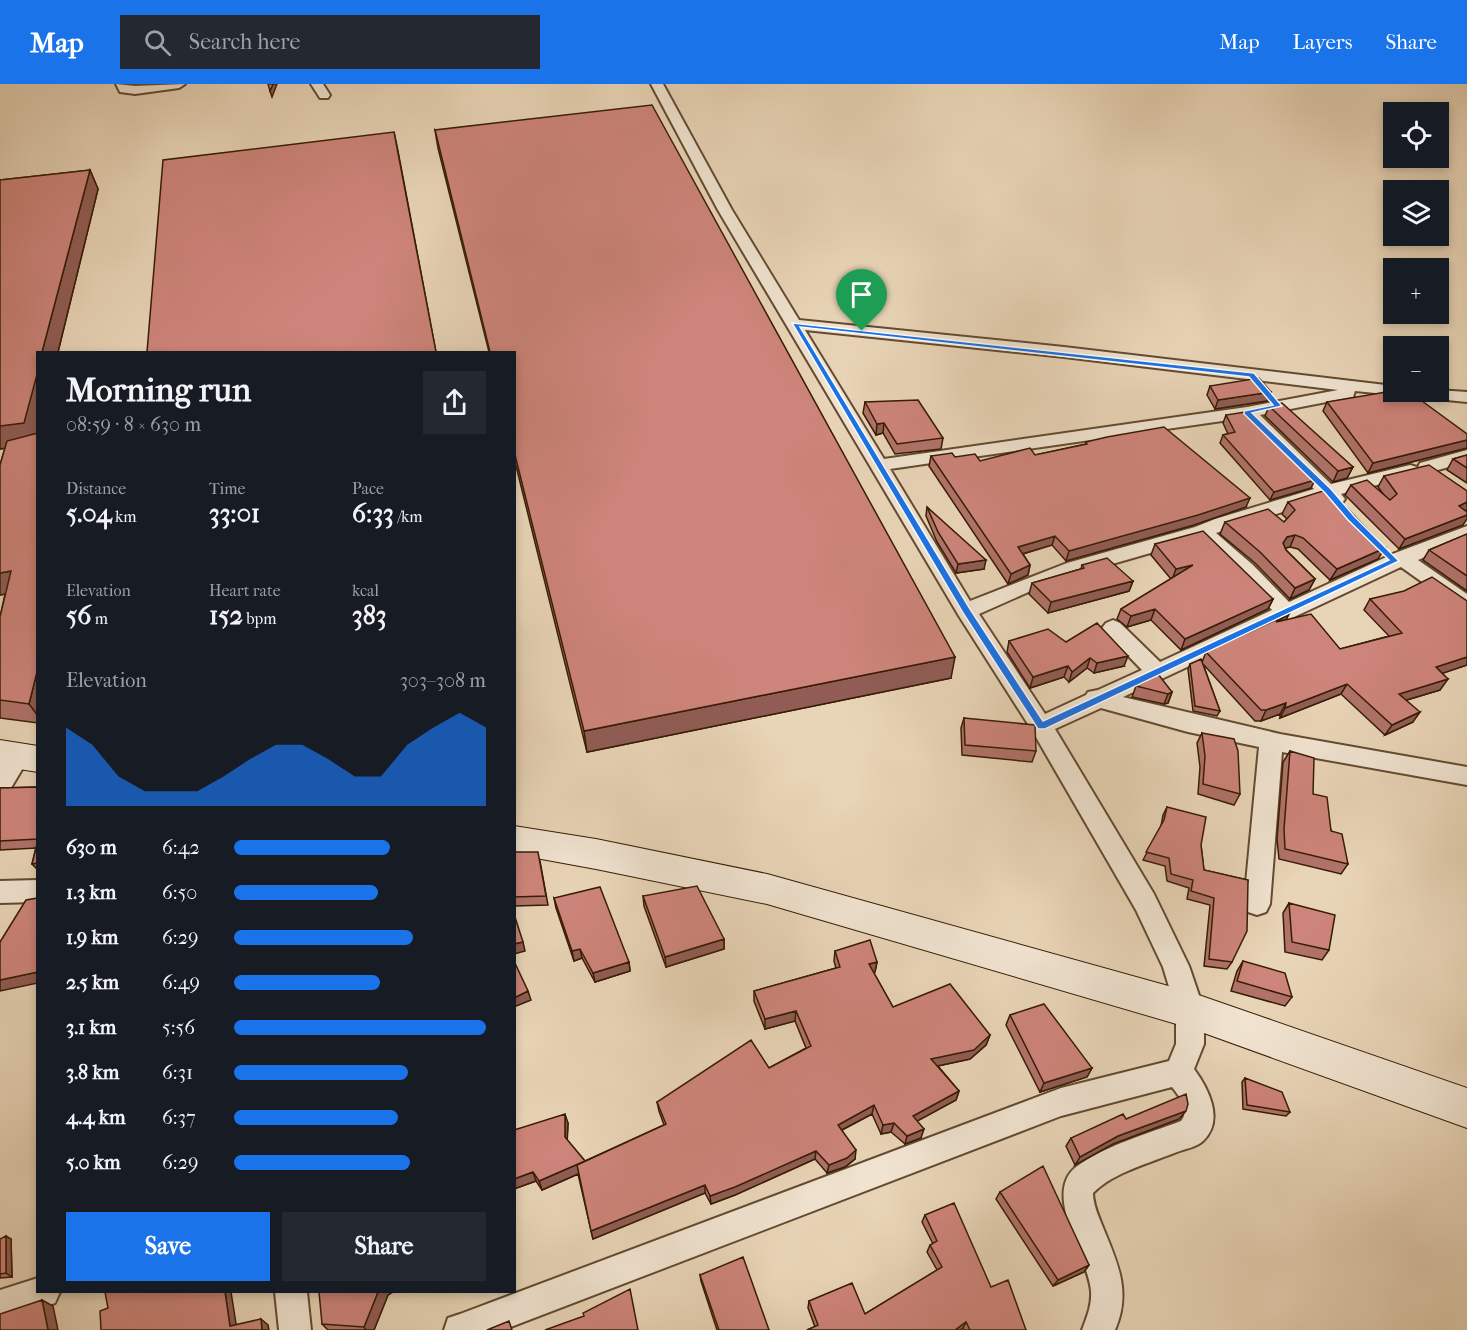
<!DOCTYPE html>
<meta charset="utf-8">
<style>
:root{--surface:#171b24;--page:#242831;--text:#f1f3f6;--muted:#9ea1a6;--accent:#1a73e8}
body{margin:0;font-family:"IM FELL French Canon",serif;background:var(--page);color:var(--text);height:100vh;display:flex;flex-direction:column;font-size:22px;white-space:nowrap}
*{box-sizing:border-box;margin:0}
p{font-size:20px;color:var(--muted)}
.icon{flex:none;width:33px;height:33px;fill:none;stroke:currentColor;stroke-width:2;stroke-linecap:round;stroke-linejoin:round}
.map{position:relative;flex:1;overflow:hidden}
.details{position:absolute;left:36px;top:267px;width:480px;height:942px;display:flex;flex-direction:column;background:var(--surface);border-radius:0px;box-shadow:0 3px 9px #0003}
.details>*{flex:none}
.buttons{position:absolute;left:1383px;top:18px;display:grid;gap:12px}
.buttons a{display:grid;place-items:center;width:66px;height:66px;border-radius:0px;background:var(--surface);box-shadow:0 3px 9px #0003;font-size:30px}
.pin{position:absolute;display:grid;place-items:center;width:51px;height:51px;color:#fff;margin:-62px -26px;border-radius:50% 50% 50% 0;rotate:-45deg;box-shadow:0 0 6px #0007}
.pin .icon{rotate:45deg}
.round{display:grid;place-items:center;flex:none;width:63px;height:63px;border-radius:0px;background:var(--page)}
.overview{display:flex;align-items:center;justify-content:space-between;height:102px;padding:0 30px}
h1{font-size:33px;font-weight:700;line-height:45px}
.metrics{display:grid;grid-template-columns:repeat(3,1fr);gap:9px;height:102px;padding:6px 30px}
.metrics div{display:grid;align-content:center}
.metrics b{font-size:26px;font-weight:700}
.metrics small{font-size:16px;font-weight:400}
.metrics p{font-size:16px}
.chart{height:168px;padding:12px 30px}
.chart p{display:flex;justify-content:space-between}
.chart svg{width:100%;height:108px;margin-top:6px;fill:var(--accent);opacity:.7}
.action{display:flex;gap:12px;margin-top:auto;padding:12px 30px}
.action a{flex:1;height:69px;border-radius:0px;background:var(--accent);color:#fff;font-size:24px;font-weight:700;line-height:69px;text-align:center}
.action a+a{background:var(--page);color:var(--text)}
ul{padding:0 30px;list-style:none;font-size:20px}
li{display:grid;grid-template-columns:96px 72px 1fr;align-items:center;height:45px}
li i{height:15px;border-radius:8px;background:var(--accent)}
header{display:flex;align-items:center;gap:36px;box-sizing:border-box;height:84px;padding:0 30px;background:var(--accent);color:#fff}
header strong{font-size:28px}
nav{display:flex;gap:33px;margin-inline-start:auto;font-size:21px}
.search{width:420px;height:54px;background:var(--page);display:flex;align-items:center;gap:15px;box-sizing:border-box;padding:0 21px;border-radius:0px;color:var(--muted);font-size:22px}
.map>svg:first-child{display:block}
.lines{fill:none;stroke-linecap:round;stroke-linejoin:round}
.minor-casing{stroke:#634a30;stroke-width:4}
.secondary-casing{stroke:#371c04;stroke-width:2}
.minor{fill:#f0e3d0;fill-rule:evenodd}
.secondary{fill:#f0e3d0;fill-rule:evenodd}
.wall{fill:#b07269;stroke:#371c04;stroke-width:1.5}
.shaded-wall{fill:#905c55;stroke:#371c04;stroke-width:1.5}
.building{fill:#cd847a;stroke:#371c04;stroke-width:1.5}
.route{fill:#1a73e8;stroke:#fff;stroke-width:1.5;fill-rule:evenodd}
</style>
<header>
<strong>Map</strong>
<div class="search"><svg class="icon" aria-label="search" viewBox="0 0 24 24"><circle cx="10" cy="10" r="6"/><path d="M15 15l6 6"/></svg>Search here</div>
<nav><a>Map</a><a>Layers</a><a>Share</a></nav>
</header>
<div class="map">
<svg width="1467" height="1246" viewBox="0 0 1467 1246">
<rect width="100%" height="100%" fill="#e8d4b6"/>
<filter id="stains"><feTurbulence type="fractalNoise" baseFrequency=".00333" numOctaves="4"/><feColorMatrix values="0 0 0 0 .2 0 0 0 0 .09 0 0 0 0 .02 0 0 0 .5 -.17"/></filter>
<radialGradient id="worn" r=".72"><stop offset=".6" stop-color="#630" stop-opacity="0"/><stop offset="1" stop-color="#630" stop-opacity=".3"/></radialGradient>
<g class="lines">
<g class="minor-casing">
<path id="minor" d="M116 0 135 2 185 0 179 4 135 10 120 8Z
M311 0H323L330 11 328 14H320Z
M651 0H663L732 126 799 236 1064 263 1394 302V308H1438V306L1467 308V318L1355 307 1353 313 1347 314 1260 331 1331 400 1410 381 1417 383 1419 387 1417 391 1341 410 1345 415 1342 419 1335 421 1324 415 1216 449 1253 481 1289 518 1395 469 1467 442V455L1418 476 1467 510V527L1460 525 1401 483 1123 613 1280 650 1467 683V701L1282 668 1270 820 1266 828 1257 831 1248 828 1244 820 1259 663 1188 648 1101 624 1055 645 1154 810 1189 882 1204 926V960L1194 985C1208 1004 1225 1036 1203 1057 1197 1063 1185 1065 1177 1068 1150 1079 1114 1088 1093 1109 1093 1120 1098 1131 1102 1141 1117 1178 1132 1207 1115 1246H1082C1087 1233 1092 1221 1091 1207 1088 1172 1042 1110 1076 1083 1106 1061 1147 1050 1181 1037 1190 1026 1180 1013 1172 1003L1061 1032 503 1246H444L448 1234 460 1230 1061 1004 1169 977 1176 960V926L1163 883 1136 826 1033 648 959 532 718 126ZM805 246 1064 273 1338 306 1247 323 884 375ZM1243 334 1314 405 1215 435 1195 443 1067 479 970 517 890 385ZM1199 455 1228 481 1272 526 1160 578 1120 539 1113 536 1106 539 1102 544 1106 549 1142 586 1098 606 1088 608 1086 611 1045 630 979 530 1033 506 1081 489Z
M1467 366V378L1427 389 1420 387 1418 383 1420 379Z
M18 663 26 666 30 672 8 709 0 712V681L10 666Z
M38 796V818L0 819V797Z
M38 1194V1208H60L55 1219 0 1238V1206Z
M275 1208H307L311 1246H279Z"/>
</g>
<g class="secondary-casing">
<path id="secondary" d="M0 656 38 662V688L0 682Z
M514 742 596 755 767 790 1190 908 1467 1004V1044L1190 944 767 820 596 785 514 770Z"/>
</g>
<use href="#minor" class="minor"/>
<use href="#secondary" class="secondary"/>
</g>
<path class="wall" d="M435 46 951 594 587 668 514 374V268H489L438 64Z
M90 86 98 105 58 268H38V639L0 634V533L5 510 0 511V381L5 364 0 365V96Z
M1210 302 1267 317 1215 325 1207 311Z
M1393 314 1467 350V364L1368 389 1323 327 1327 318Z
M865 318 943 354 941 365 895 370 883 349 876 351 863 329Z
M1269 322 1353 383 1347 394 1333 398 1265 332Z
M1226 331 1311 404 1270 416 1220 359 1223 351 1228 350 1223 339Z
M1086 358 1246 423 1194 441 1066 477 1052 461 1023 470 1030 481 1028 491 1008 500 929 382 931 372 955 373 980 377 1035 371 1086 360Z
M1467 371V399L1447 386 1453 375Z
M1384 392 1465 406V427L1463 441 1399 465 1345 411 1351 401 1384 411 1378 403Z
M1288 418 1378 475 1330 496 1298 465 1290 463 1285 464 1286 466 1315 495 1309 506 1290 515 1255 479 1220 450 1225 438H1284L1287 435 1282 430Z
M927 423 984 485 956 489 937 458 926 432Z
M1467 450V507L1423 476 1429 466Z
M1155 460 1273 515 1268 525 1181 566 1151 536 1127 543 1117 535 1121 525 1171 495 1151 471Z
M1082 481 1133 497 1129 507 1048 529 1029 510 1032 499 1081 485Z
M1370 515 1467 581 1442 589 1440 606 1407 616 1413 638 1385 651 1341 610 1280 634V630L1261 637H1255L1203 580 1220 627 1217 632 1193 627 1188 585 1190 580 1202 578 1206 568 1289 530 1286 536 1340 565 1389 552 1364 526Z
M1009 557 1066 558 1124 582 1094 589 1087 584 1069 598 1064 593 1030 604 1007 568Z
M1136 602 1172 608 1168 619 1164 620 1132 613Z
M964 634 1036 667 1032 678 962 671 961 644Z
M1202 649 1240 710 1234 721 1198 710 1200 683 1197 659Z
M1290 667 1313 710 1348 780 1341 790 1279 775 1277 755 1283 678Z
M38 703V786L32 780 36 764 0 766V704Z
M1167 723 1201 761 1204 786 1248 796 1232 878 1227 885 1204 882 1210 821 1187 815 1189 804 1167 797 1165 782 1143 776 1161 742 1163 731Z
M514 768 540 777 548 821 514 822Z
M643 812 724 855V865L666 883 644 822Z
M554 814 629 878 630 887 595 898 582 874 574 877 556 824Z
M1289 819 1329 866 1322 876 1285 868 1283 829Z
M835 867 877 878 875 888 874 889 893 923 990 951 986 961 970 975 938 982 959 1007 956 1016 917 1037 921 1054 905 1060 891 1048 881 1050 872 1030 842 1046 855 1075 845 1083 827 1089 815 1075 735 1111 711 1120 705 1109 593 1155 578 1090 542 1106 536 1097 514 1105V1046L568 1039 567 1056 585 1077 664 1041 659 1027 657 1018 769 984 806 964 795 937 765 945 754 917V907L836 884 834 877Z
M1243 877 1292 913 1285 922 1231 907 1237 887Z
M1010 931 1092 984 1087 993 1040 1008 1006 941Z
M1245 994 1290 1028 1286 1032 1243 1025 1242 998Z
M1179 1035 1113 1060 1075 1081 1066 1062 1071 1054Z
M1000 1108 1089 1181 1084 1188 1053 1202 996 1115Z
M925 1131 991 1203 1026 1246H964L963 1244 960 1246H807L815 1243 808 1224 809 1217 865 1230 937 1186 927 1168 930 1161 933 1160 922 1138Z
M0 1155H11L12 1193 0 1194Z
M700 1191 769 1246H717L701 1197Z
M388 1211 374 1246H328L322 1240Z"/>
<path class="shaded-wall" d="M273 0H277L272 13 270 7Z
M394 48 398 67 436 268Z
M90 86 98 105 58 268H42Z
M38 287V351L35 360 0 365V342Z
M1271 308 1267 317 1215 325 1218 316Z
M884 339 883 349 876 351 877 340Z
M1467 356V364L1368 389 1373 379Z
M1353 383 1347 394 1333 398 1338 387Z
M1315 396 1311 404 1270 416 1274 408Z
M1250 414 1246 423 1194 441 1066 477 1069 467Z
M1467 418V426L1452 432 1459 422Z
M1467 431V435L1463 441 1399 465 1405 455Z
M1295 451 1290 463 1281 465 1283 459 1287 453Z
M1055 452 1052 461 1015 472 1018 463Z
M1385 464 1378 475 1330 496 1337 485Z
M986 476 984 485 956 489 958 480Z
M1030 481 1028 491 1008 500 1011 490Z
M1193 481 1172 496 1176 485Z
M11 487 23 507 0 511V489Z
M1315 495 1309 506 1290 515 1295 504Z
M1133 497 1129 507 1048 529 1051 518Z
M1273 515 1268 525 1181 566 1185 555Z
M1155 525 1151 536 1127 543 1131 532Z
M1289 530 1283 541 1276 538Z
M1128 572 1124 582 1094 589 1097 579Z
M955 573 951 594 587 668 584 647Z
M1467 573V581L1429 594 1436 583Z
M1090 574 1087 584 1069 598 1072 588Z
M1068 582 1064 593 1030 604 1033 593Z
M38 584V632L29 620Z
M1448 595 1440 606 1393 620 1399 610Z
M1347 600 1341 610 1280 634 1285 624Z
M1172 608 1168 619 1164 620 1168 610Z
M1286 619 1280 630 1261 637 1266 626Z
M1420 628 1413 638 1385 651 1392 641Z
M724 855V865L666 883 665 873Z
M523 858 525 867 514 870V860Z
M580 865 582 874 574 877 572 867Z
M629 878 630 887 595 898 593 889Z
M877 878 875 888 868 890 869 880Z
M38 888V899L0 907V896Z
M528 907 531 916 514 923V914Z
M796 927 795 937 765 945V935Z
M990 951 986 961 970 975 928 984 931 975Z
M1092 984 1087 993 1040 1008 1044 999Z
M959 1007 956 1016 910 1041 913 1032Z
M874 1021 872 1030 836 1049 838 1041Z
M1186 1027 1179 1035 1113 1060 1075 1081 1080 1073 1118 1052Z
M565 1030 568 1039 567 1062 565 1053Z
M894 1039 891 1048 881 1050 883 1041Z
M924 1045 921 1054 905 1060 907 1052Z
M856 1066 855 1075 845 1083 827 1089 829 1081Z
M816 1067 815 1075 735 1111 711 1120 710 1112Z
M585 1077 587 1086 542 1106 539 1097Z
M533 1088 536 1097 514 1105V1095Z
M705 1101V1109L593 1155 591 1147Z
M6 1152 11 1155 12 1193 6 1189Z
M1089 1181 1084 1188 1053 1202 1058 1196Z
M225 1208H231L237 1246 230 1242Z
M378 1208H393L388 1211 374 1246H366L364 1243Z
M42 1216 53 1222 58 1246H48Z
M261 1235 268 1241 269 1246H262Z
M966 1238 963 1244 960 1246H955Z"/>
<path class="building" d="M268 0H273L270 7Z
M652 21 955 573 584 647 514 367V268H490L435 46Z
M394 48 436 268H147L163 76Z
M90 86 42 268H38V287L24 339 0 342V96Z
M1259 294 1271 308 1218 316 1210 302Z
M1386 308 1393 314 1411 309 1467 350V356L1373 379 1327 318Z
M918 316 943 354 897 360 884 339 877 340 865 318Z
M1282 319 1353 383 1338 387 1269 322Z
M1245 328 1315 396 1274 408 1223 351 1235 348 1226 331Z
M1164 343 1250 414 1198 431 1069 467 1055 452 1018 463 1030 481 1011 490 931 372 952 369 955 373 975 370 980 377 1030 364 1035 371 1087 360 1086 358 1107 353Z
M38 349V584L29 620 0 616V533L11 487 0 489V381L7 357Z
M1467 371V384L1453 375Z
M1429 381 1467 407V418L1459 422 1467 428V431L1405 455 1351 401 1367 396 1390 416 1397 410 1384 392Z
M1329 405 1385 464 1337 485 1303 454 1295 451 1287 453 1283 459 1286 466 1315 495 1295 504 1260 468 1225 438 1268 425 1284 438 1295 426 1288 418Z
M927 423 986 476 958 480 938 448Z
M1203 447 1273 515 1185 555 1155 525 1131 532 1121 525 1193 481 1176 485 1155 460Z
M1467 450V492L1429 466Z
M1107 474 1133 497 1051 518 1032 499 1084 484 1082 481Z
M1432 493 1467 517V573L1436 583 1448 595 1399 610 1420 628 1392 641 1347 600 1285 624 1286 619 1266 626H1261L1206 568 1289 530 1276 538 1311 530 1340 565 1402 549 1370 515 1404 507Z
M1097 539 1128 572 1097 579 1090 574 1072 588 1068 582 1033 593 1009 557 1048 545 1066 558Z
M1201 575 1220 627 1195 622 1190 580Z
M1158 590 1172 608 1168 610 1136 602Z
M964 634 1035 641 1036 667 965 661Z
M1202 649 1234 655 1238 667 1240 710 1203 700 1205 672Z
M1290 667 1314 674 1313 710 1327 713 1331 747 1342 750 1348 780 1285 765 1284 745Z
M38 703V755L0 757V704Z
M1167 723 1206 733 1201 761 1204 786 1248 796 1247 847 1232 878 1209 875 1214 814 1191 807 1193 796 1171 790 1169 774 1146 768 1164 736Z
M38 756V779L32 780Z
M514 768H538L546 812 514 813Z
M697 802 724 855 665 873 643 812Z
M600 803 629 878 593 889 580 865 572 867 554 814Z
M38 814V888L0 896V858L26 816Z
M1289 819 1335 831 1329 866 1292 858Z
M514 830 523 858 514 860Z
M870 856 877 878 869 880 893 923 950 900 990 951 974 966 931 975 959 1007 913 1032 924 1045 907 1052 894 1039 883 1041 874 1021 838 1041 856 1066 847 1074 829 1081 816 1067 735 1103 710 1112 705 1101 591 1147 577 1081 666 1040 657 1018 751 956 769 984 811 962 796 927 765 935 754 907 840 883 835 867Z
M514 877 528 907 514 914Z
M1243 877 1285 889 1292 913 1237 897Z
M1044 920 1092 984 1044 999 1010 931Z
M1245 994 1282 1008 1290 1028 1247 1021Z
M1186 1010 1188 1020 1186 1027 1118 1052 1080 1073 1071 1054 1123 1030 1126 1035Z
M565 1030V1053L585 1077 539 1097 533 1088 514 1095V1046Z
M1043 1082 1089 1181 1058 1196 1000 1108Z
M954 1119 991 1203 1008 1196 1026 1246H970L966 1238 955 1246H807L818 1241 809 1217 852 1199 865 1230 942 1183 930 1161 937 1157 925 1131Z
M6 1152V1189L0 1190V1155Z
M743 1173 769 1246H719L700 1191Z
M630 1205 638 1246H545L584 1232 583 1229Z
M105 1208H225L230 1242 261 1235 262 1246H101L100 1227 108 1224Z
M319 1208H378L364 1243 322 1240Z
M42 1216 48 1246H0V1230Z
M509 1237 512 1246H487Z"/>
<path class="route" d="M792 239 1254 289 1282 322 1252 329 1331 405 1354 432 1399 477 1045 645H1038L963 529ZM800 243 1249 293 1273 321 1244 327V330L1325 409 1348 436 1389 476 1043 637 970 525Z"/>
<rect width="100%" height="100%" filter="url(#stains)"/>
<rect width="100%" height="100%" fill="url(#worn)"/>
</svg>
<div class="buttons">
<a><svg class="icon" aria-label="locate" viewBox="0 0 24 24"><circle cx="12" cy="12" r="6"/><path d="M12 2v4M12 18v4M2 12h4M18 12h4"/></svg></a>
<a><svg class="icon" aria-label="layers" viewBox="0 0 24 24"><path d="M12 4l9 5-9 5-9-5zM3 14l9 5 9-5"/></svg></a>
<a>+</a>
<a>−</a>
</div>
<div class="pin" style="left:862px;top:247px;background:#1e9e55"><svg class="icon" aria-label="arrive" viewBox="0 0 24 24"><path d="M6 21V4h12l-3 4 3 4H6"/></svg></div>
<section class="details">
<div class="overview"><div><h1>Morning run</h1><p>08:59 · 8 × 630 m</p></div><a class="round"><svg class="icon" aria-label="share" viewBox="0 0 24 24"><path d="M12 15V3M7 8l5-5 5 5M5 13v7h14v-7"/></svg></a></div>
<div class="metrics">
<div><p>Distance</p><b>5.04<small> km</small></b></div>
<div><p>Time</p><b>33:01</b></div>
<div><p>Pace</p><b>6:33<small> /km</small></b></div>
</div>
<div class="metrics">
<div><p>Elevation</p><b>56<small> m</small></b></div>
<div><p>Heart rate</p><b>152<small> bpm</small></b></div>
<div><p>kcal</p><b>383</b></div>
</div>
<div class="chart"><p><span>Elevation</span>303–308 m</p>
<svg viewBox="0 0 160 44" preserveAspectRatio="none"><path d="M0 44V12L10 19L20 32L30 38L40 38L50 38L60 32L70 25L80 19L90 19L100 25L110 32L120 32L130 19L140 12L150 6L160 12V44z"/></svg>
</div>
<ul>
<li><b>630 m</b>6:42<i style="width:62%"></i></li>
<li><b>1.3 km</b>6:50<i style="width:57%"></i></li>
<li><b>1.9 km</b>6:29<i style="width:71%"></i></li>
<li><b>2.5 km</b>6:49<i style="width:58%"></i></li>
<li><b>3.1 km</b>5:56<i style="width:100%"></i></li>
<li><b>3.8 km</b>6:31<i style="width:69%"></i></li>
<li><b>4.4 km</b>6:37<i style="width:65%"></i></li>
<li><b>5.0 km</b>6:29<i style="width:70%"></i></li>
</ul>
<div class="action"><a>Save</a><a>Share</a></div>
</section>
</div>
